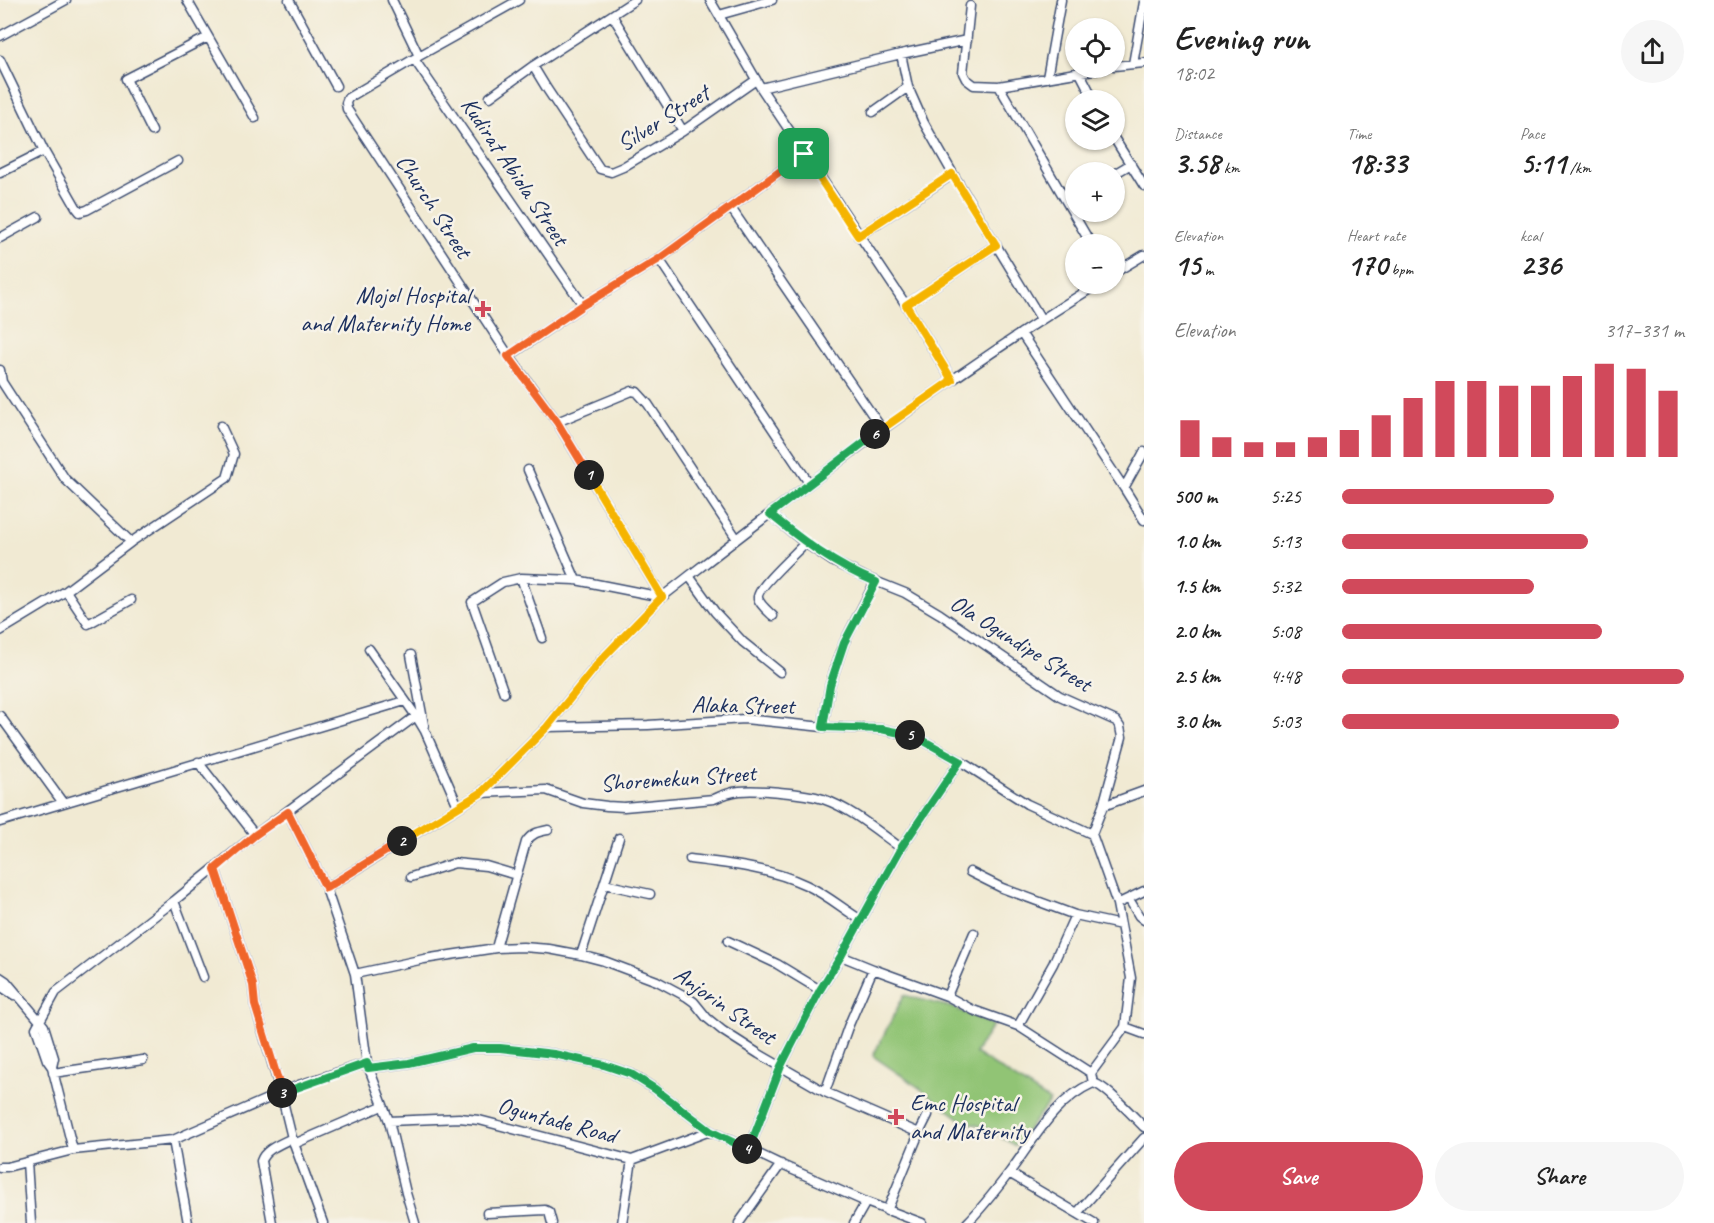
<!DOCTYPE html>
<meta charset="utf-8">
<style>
:root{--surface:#fff;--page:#f6f6f6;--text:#222;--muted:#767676;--accent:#d1495b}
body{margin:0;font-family:Caveat,sans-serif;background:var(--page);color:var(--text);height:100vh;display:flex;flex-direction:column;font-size:22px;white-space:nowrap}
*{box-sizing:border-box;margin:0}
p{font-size:20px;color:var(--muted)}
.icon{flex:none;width:33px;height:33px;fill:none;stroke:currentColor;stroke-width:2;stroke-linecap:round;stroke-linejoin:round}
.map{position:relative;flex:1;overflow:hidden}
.details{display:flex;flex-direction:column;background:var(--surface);width:570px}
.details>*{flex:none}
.tools{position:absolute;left:1065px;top:18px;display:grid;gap:12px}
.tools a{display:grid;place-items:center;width:60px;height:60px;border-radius:50%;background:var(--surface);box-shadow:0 2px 4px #0004;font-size:30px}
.pin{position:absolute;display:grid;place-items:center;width:51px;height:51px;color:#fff;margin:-26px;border-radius:12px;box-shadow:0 3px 9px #0006}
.km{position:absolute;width:30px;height:30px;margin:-15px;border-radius:50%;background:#222;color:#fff;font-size:16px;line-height:30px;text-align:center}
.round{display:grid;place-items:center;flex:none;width:63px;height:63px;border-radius:32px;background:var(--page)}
.summary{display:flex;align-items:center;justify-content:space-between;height:102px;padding:0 30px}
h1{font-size:33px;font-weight:600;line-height:45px}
.stats{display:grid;grid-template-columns:repeat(3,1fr);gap:9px;height:102px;padding:6px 30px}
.stats div{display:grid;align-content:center}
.stats b{font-size:30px;font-weight:600}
.stats small{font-size:16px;font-weight:400}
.stats p{font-size:16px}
.chart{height:168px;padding:12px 30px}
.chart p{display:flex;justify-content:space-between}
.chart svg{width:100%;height:108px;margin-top:6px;stroke:var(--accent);stroke-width:6}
.button{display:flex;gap:12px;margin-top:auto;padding:12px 30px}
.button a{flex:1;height:69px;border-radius:36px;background:var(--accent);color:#fff;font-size:24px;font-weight:600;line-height:69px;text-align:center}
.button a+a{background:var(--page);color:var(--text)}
ul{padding:0 30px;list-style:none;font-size:20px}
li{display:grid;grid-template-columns:96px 72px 1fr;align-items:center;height:45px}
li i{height:15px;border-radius:8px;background:var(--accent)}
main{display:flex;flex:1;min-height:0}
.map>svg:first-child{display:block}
.green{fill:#91c475;stroke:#567a6a;stroke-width:1.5}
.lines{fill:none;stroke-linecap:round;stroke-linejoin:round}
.minor-casing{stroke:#3b4b70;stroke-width:11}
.minor{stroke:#fff;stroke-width:8}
.split-1-casing{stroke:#fff;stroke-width:12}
.split-2-casing{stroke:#fff;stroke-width:12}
.split-3-casing{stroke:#fff;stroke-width:12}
.split-4-casing{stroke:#fff;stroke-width:12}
.split-5-casing{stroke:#fff;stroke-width:12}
.split-6-casing{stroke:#fff;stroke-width:12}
.split-7-casing{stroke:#fff;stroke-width:12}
.split-1{stroke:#f0652b;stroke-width:8}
.split-2{stroke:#f5b400;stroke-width:8}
.split-3{stroke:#f0652b;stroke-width:8}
.split-4{stroke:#22a559;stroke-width:8}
.split-5{stroke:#22a559;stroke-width:8}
.split-6{stroke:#22a559;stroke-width:8}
.split-7{stroke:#f5b400;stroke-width:8}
.poi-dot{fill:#d1495b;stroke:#f7f3e8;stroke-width:2}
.labels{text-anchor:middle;stroke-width:5;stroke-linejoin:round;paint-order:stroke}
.street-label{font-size:24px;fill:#1b2f5e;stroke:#f7f3e8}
.poi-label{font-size:24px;fill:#1b2f5e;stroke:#f7f3e8;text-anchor:end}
</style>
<main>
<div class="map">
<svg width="1144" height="1223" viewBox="0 0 1144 1223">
<rect width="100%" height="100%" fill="#f7f3e8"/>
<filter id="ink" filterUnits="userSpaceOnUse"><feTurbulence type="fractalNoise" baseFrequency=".0167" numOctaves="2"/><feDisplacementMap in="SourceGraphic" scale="12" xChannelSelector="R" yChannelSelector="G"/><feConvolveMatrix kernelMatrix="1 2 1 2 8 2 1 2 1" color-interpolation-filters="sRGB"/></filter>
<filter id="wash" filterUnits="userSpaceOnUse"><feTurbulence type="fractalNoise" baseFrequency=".008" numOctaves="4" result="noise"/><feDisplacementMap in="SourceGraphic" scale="24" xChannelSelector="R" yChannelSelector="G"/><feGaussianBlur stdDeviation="1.35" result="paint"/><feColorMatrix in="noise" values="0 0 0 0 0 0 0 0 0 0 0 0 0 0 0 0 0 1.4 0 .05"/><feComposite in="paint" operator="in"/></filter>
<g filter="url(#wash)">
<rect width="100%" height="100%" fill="#f1ead3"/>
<path class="green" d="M904 995 954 1008 993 1025 975 1053 1050 1101 1015 1146 989 1129 963 1121 918 1087 873 1056Z"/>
</g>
<g filter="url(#ink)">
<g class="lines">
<g class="minor-casing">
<path id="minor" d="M187 0 255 118
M289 0 336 86
M392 0 419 56
M519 0 419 56 348 98 346 103 347 109 509 356 557 422 662 597
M710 0 761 88 906 305 952 380
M970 6 963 73 966 79 974 85 999 86 1105 68
M612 15 683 131
M719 15 772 0
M0 36 66 0
M901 54 908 87 924 123 953 174 1041 319
M414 59 583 305
M0 60 44 151 76 207 80 212 87 210 178 161
M1133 64 1144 2
M533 66 547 89 600 169 611 172 623 167 683 131 756 80
M1114 66 1144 63
M1079 71 1094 100
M1047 78 1061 0
M999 86 1091 244
M761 88 901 54 967 40
M490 97 533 66 635 0
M873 112 908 87
M152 131 126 79 208 37
M1114 138 1144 186
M0 173 44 151
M1114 174 1131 164
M731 208 882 429
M858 236 953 174
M0 238 38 217
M659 259 809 483
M1114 273 1144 255
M906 305 996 245
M1021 333 1124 488 1144 520
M509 356 583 305 659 259 804 154
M0 370 2 382 65 479 131 542
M557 422 632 391 637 392 648 404 737 539
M528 470 576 580
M1124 488 1144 452
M770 514 805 543 832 561 865 577 905 593 940 614 1060 696 1116 721 1120 727 1122 737 1103 806 1092 834 1117 904 1131 978 1125 1027 1091 1073
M689 576 715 612 743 642 780 672
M521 578 542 638
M66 591 88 624 131 600
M773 616C769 612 759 604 758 598 756 588 797 552 805 543
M0 631 66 591 131 542 227 478 234 454 221 426
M369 649 416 716 425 731 458 806
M411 655 424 725
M504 693 472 602 503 582 521 578 576 580 662 597
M0 716 63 803
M547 727 648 725 745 719 823 727 881 729 915 736 960 761 1027 804 1092 834
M823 727 830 685 844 643 875 582
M198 762 255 835
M481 793 546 790 583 803 607 806 624 807 714 799C735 789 746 790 768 791 787 793 805 793 823 799 852 809 877 831 901 848
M1103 806 1144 791
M288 812 326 888 355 974 367 1063 389 1121 406 1193 415 1223
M0 822 405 701
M690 859C730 864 770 868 806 885 826 894 843 909 861 920
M215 869 253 985 255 1005 281 1093 292 1138 323 1223
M970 872 1002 888 1075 915 1121 925
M411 877 455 863 486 866 516 875
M604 884 650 894
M326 888 481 793 547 727 601 660 662 597 689 576C822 473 955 372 1098 284
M1129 899 1139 916 1144 920
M174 901 203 977
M1117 904 1144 891
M728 941 777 964 820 990
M496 948 526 842C532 833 538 832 548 830
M581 955 619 838
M841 956 873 969 947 996 973 1010 1018 1026 1091 1073 1093 1083
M355 974 424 959 496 948 523 947 549 949 581 955 604 961 657 981 687 997 694 1002 707 1018 723 1031 759 1054 825 1092 919 1133
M0 977 6 981 44 1026 54 1058 52 1067
M0 986 14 995
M947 996 974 933
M1018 1026 1053 964 1075 915
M1125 1027 1144 1034
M368 1068 409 1063 473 1048H500L554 1054 604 1065 631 1074 655 1089 710 1131 784 1166 866 1202 922 1223
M53 1073 143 1060
M1093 1083C1105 1085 1134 1117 1144 1127
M825 1092 848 1027 873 969
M389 1121 459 1118 479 1120 632 1160 710 1131
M173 1140 188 1223
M294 1144 382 1106
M749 1149 781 1066 820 990 841 956 901 848 960 761
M73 1150 52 1067 47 1060 36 1028 56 992 174 901 255 835 416 716
M27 1162 31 1223
M0 1167H7L73 1150 173 1140 299 1085 367 1063
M1009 1173 1094 1223
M887 1211 919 1133 928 1115
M487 1213 545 1210 549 1212 552 1223
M1077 1213 1144 1138
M272 1223 261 1161C265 1149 281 1144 292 1138
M622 1223 632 1160
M739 1223 781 1164
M854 1223 866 1202
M967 1223C982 1208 996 1190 1009 1173 1034 1140 1053 1101 1093 1083"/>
</g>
<use href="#minor" class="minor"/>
</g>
</g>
<g class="lines" filter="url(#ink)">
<g class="split-1-casing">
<path id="split-1" d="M589 475 557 422 508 356 583 305 659 259 804 154"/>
</g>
<g class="split-2-casing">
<path id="split-2" d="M402 841 481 793 547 727 601 660 662 597 589 475"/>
</g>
<g class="split-3-casing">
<path id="split-3" d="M282 1093 255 1005 253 985 215 869 255 835 288 812 326 888 402 841"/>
</g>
<g class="split-4-casing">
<path id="split-4" d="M282 1093 367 1063 368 1068 409 1063 473 1048H500L554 1054 604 1065 631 1074 655 1089 710 1131 747 1149"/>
</g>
<g class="split-5-casing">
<path id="split-5" d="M747 1149H749L781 1066 820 990 841 956 901 848 960 761 915 736 910 735"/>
</g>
<g class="split-6-casing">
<path id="split-6" d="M875 434 770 514C804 542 834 565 876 582L844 643 830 685 823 727 881 729 910 735"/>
</g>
<g class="split-7-casing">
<path id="split-7" d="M804 154 858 236 952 174 996 245 906 305 952 380 875 434"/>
</g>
<use href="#split-1" class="split-1"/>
<use href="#split-2" class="split-2"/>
<use href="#split-3" class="split-3"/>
<use href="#split-4" class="split-4"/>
<use href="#split-5" class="split-5"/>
<use href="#split-6" class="split-6"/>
<use href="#split-7" class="split-7"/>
</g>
<g class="poi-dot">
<path d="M480 300h6v6h6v6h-6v6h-6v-6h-6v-6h6z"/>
<path d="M893 1108h6v6h6v6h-6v6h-6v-6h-6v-6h6z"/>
</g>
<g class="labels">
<g class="street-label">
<text transform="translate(663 118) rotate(-32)" y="8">Silver Street</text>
<text transform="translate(515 171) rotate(56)" y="8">Kudirat Abiola Street</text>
<text transform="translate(434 206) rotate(57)" y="8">Church Street</text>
<text transform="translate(1021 643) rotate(32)" y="8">Ola Ogundipe Street</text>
<text transform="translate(743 705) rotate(1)" y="8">Alaka Street</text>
<text transform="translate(678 778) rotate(-4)" y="8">Shoremekun Street</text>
<text transform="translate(725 1005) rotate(35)" y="8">Anjorin Street</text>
<text transform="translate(557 1120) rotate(15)" y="8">Oguntade Road</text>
</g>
<g class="poi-label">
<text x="470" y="303">Mojol Hospital<tspan x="470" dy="28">and Maternity Home</tspan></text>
<text x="910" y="1111" text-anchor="start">Emc Hospital<tspan x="910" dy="28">and Maternity</tspan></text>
</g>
</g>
</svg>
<div class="tools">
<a><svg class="icon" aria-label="locate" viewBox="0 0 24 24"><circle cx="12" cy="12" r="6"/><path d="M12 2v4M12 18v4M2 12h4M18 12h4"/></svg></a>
<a><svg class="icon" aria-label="layers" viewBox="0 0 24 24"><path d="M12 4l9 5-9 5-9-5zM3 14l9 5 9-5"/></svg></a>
<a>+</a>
<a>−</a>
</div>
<div class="pin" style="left:804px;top:154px;background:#1e9e55"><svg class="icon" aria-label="arrive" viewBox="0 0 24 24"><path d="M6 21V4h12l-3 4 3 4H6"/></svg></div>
<b class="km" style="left:589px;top:475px">1</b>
<b class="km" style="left:402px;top:841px">2</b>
<b class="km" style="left:282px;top:1093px">3</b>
<b class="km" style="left:747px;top:1149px">4</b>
<b class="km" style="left:910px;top:735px">5</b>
<b class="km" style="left:875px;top:434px">6</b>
</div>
<section class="details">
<div class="summary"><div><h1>Evening run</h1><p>18:02</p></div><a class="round"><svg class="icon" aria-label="share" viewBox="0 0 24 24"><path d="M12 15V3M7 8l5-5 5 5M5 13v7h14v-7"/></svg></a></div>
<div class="stats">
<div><p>Distance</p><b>3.58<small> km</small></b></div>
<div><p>Time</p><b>18:33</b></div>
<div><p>Pace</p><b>5:11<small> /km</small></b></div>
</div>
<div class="stats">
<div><p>Elevation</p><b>15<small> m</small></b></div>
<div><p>Heart rate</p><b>170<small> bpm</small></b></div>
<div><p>kcal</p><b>236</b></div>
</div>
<div class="chart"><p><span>Elevation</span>317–331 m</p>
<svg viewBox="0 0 160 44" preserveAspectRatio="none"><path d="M5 44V29M15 44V36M25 44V38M35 44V38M45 44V36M55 44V33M65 44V27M75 44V20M85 44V13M95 44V13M105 44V15M115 44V15M125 44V11M135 44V6M145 44V8M155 44V17"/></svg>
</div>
<ul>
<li><b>500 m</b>5:25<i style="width:62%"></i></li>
<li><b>1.0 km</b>5:13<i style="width:72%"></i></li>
<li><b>1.5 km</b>5:32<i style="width:56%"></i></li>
<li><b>2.0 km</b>5:08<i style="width:76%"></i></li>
<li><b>2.5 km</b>4:48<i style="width:100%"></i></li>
<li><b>3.0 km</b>5:03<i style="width:81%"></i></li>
</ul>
<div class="button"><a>Save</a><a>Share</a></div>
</section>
</main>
